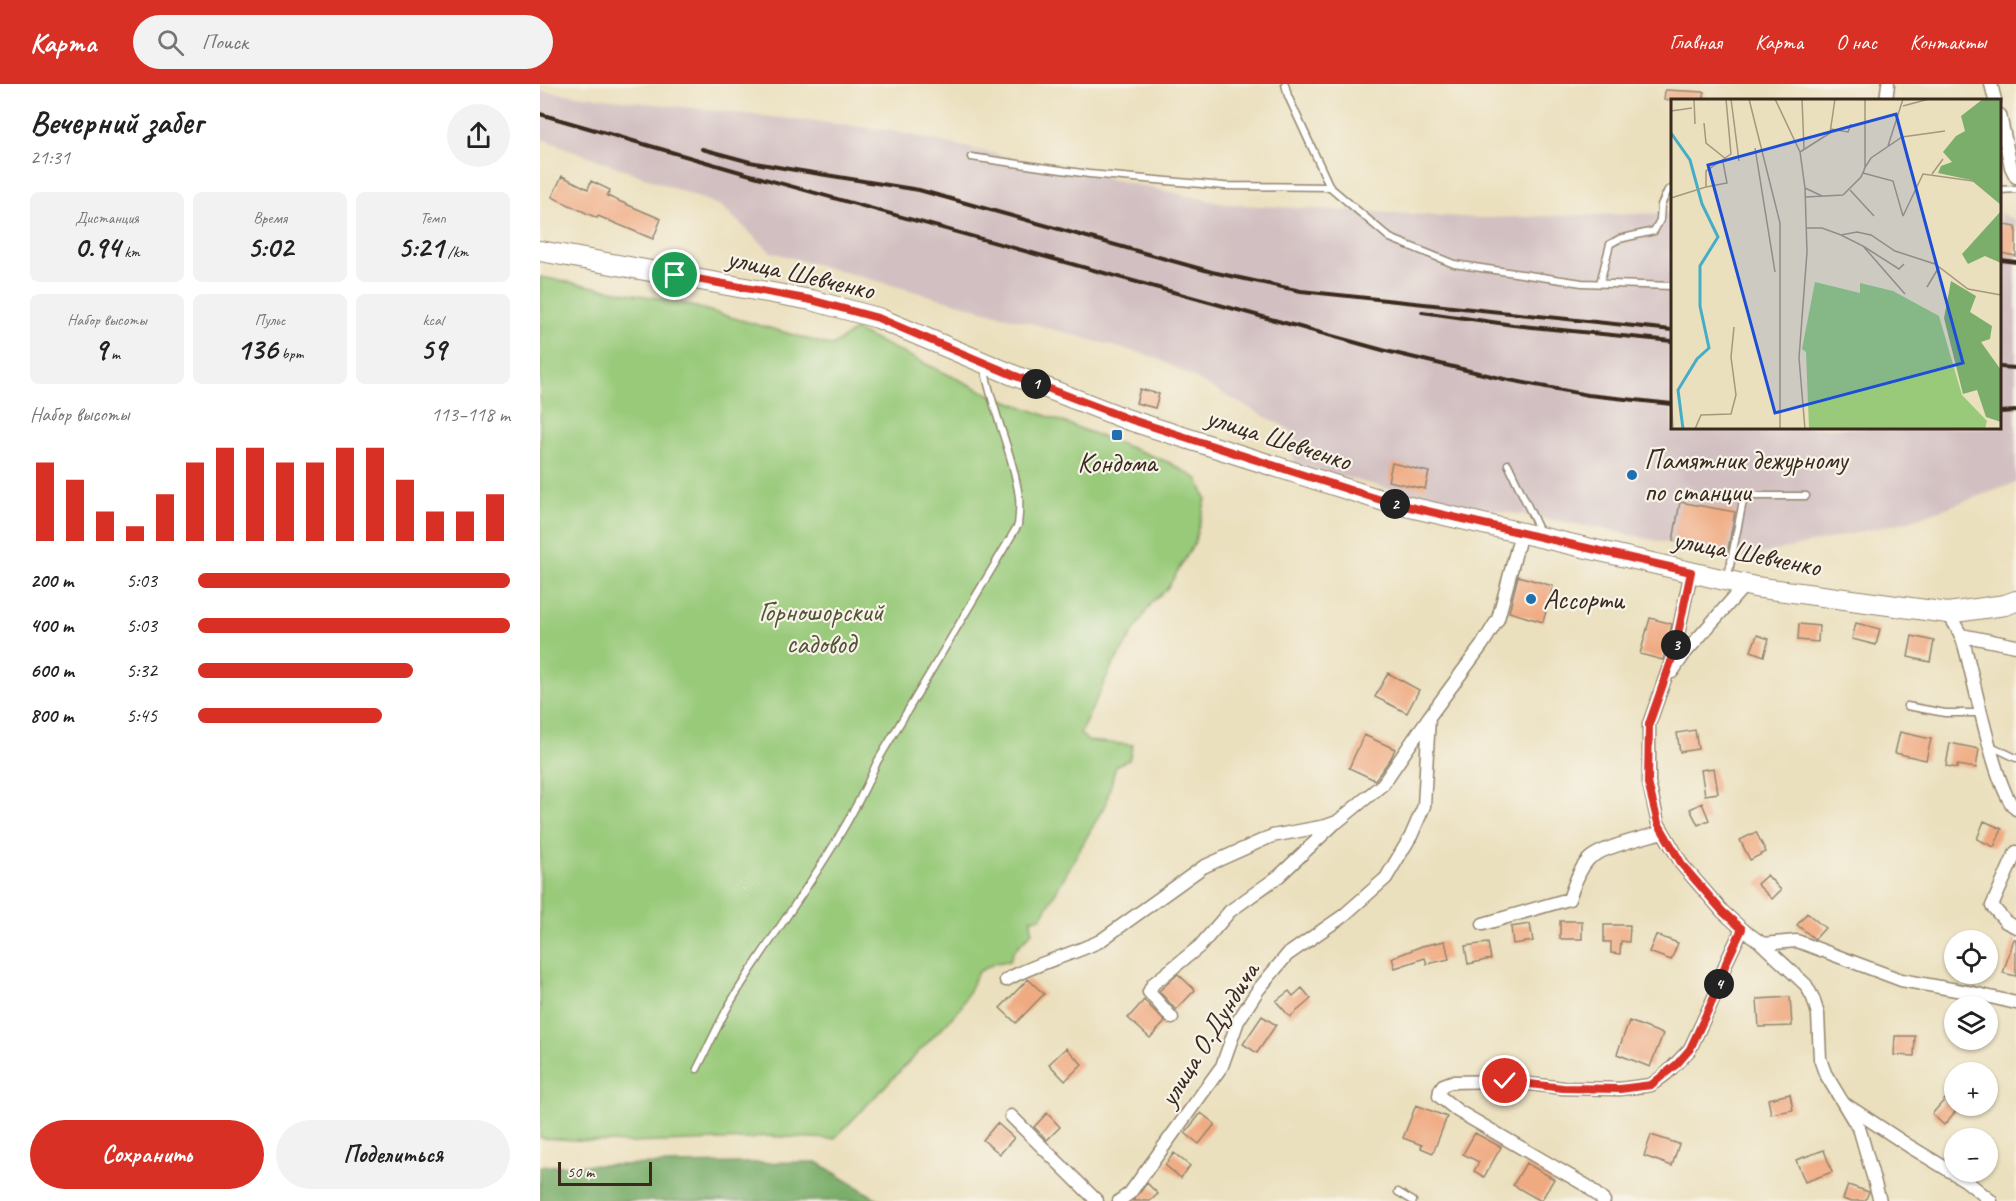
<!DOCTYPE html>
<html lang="ru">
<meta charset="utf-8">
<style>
:root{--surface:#fff;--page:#f2f2f2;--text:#222;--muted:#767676;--accent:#d93025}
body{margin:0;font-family:Caveat,sans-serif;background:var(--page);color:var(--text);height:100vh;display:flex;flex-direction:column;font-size:22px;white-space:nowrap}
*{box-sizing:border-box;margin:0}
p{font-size:20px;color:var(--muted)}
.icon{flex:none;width:33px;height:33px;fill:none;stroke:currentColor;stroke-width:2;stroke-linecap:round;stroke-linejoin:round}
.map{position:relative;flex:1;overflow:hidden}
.panel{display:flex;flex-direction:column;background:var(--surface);width:540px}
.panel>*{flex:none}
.controls{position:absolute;left:1404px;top:846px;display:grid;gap:12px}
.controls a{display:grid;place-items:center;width:54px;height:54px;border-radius:50%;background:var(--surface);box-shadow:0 2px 4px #0004;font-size:30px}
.scale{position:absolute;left:18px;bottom:15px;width:94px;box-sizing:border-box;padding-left:6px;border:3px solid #3b2a1e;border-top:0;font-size:16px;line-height:21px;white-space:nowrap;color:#3b2a1e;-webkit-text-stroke:4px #f7f3e8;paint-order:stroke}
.pin{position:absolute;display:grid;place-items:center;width:51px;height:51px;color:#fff;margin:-26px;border:3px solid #fff;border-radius:50%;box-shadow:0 2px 6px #0007}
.km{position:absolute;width:30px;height:30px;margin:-15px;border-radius:50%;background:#222;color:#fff;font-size:16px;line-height:30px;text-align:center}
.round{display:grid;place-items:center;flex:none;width:63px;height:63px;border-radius:32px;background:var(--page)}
.head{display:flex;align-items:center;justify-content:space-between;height:102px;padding:0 30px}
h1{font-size:33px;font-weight:700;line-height:45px}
.metrics{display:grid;grid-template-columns:repeat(3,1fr);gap:9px;height:102px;padding:6px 30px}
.metrics div{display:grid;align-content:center;border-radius:9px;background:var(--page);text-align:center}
.metrics b{font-size:30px;font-weight:700}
.metrics small{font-size:16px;font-weight:400}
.metrics p{font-size:16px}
.chart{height:168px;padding:12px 30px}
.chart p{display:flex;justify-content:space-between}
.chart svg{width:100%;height:108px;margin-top:6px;stroke:var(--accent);stroke-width:6}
.action{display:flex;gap:12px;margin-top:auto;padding:12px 30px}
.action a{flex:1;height:69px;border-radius:36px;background:var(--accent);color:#fff;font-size:24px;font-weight:700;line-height:69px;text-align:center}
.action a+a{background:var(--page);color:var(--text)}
ul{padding:0 30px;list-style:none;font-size:20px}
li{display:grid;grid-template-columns:96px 72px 1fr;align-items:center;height:45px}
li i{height:15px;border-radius:8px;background:var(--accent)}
header{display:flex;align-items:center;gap:36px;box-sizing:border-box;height:84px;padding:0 30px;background:var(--accent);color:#fff}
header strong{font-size:28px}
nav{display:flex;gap:33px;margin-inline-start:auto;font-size:21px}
.search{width:420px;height:54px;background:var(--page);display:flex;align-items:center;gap:15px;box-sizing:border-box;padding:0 21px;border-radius:33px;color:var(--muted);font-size:22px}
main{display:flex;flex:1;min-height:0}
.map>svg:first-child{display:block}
.industrial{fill:#d2bfc1}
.green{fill:#99ca7a;stroke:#6a7a4c;stroke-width:1.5}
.forest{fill:#7aae6a;stroke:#5a6c44;stroke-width:1.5}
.building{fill:#f0aa82}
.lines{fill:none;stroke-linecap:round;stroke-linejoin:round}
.service-casing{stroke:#93856e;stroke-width:9}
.minor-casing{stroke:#93856e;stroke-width:15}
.primary-casing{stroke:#93856e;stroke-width:22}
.service{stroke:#fff;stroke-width:6}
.minor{stroke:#fff;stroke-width:12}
.primary{stroke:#fff;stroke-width:20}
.rail{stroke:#3b2a1e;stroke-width:4}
.route-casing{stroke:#fff;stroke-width:12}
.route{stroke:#d93025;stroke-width:8}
.poi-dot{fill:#1f6fb2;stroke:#f7f3e8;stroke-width:2}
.labels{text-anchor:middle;stroke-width:4.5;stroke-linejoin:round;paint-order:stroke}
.street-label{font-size:28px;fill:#3b2a1e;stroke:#f7f3e8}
.poi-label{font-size:28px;fill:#3b2a1e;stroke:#f7f3e8;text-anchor:start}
.park-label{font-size:28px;fill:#525235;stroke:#f7f3e8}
.inset-river{fill:none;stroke:#47adc6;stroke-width:3}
.inset-road{fill:none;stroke:#a5977e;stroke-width:1.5}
.view{fill:#1d4ed8;fill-opacity:0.15;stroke:#1d4ed8;stroke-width:3}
.inset-edge{fill:none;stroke:#3b2a1e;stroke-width:3}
</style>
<header>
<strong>Карта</strong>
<div class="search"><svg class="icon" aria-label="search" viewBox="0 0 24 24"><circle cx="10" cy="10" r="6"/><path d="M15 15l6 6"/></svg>Поиск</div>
<nav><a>Главная</a><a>Карта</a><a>О нас</a><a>Контакты</a></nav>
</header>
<main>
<section class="panel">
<div class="head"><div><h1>Вечерний забег</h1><p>21:31</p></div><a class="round"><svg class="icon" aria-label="share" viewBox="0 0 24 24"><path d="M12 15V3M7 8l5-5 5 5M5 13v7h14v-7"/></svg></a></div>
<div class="metrics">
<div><p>Дистанция</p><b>0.94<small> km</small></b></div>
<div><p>Время</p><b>5:02</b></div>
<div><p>Темп</p><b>5:21<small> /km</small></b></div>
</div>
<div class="metrics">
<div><p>Набор высоты</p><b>9<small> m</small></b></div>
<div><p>Пульс</p><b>136<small> bpm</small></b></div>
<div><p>kcal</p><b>59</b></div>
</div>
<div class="chart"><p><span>Набор высоты</span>113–118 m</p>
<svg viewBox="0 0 160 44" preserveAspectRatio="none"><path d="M5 44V12M15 44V19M25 44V32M35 44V38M45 44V25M55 44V12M65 44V6M75 44V6M85 44V12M95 44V12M105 44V6M115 44V6M125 44V19M135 44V32M145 44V32M155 44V25"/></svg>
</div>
<ul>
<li><b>200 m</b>5:03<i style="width:100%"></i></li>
<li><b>400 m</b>5:03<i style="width:100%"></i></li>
<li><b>600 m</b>5:32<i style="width:69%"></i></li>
<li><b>800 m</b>5:45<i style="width:59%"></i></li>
</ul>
<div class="action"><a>Сохранить</a><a>Поделиться</a></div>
</section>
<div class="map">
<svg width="1476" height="1117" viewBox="0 0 1476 1117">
<rect width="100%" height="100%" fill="#f7f3e8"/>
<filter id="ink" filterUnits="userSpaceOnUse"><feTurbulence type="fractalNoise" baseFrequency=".0167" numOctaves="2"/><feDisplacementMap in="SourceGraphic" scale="12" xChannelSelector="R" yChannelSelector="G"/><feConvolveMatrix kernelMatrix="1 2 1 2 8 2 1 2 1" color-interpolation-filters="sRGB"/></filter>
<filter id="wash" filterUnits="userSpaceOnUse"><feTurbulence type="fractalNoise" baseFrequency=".008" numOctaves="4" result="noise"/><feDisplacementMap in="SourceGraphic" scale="24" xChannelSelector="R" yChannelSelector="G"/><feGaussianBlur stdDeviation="1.35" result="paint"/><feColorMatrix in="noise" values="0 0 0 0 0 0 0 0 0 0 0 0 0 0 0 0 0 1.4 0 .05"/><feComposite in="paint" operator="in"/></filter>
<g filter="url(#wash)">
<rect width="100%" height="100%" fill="#ebe0be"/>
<path class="industrial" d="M0 7 347 46 685 120 941 134 1132 129V344H1460V129L1476 136V399L1369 437 1199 475 1054 443 889 415 754 380 752 347 617 274 231 168 181 122 0 54Z"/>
<path class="green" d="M0 193 138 218 292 262 315 246 449 310 628 378 658 395 666 415 654 460 627 505 612 518 571 584 540 650 548 657 593 661 589 676 576 681 566 719 501 834 491 835 492 848 473 868 470 877 455 879 438 888 420 925 294 1055 223 1052 210 1055 90 1059 0 1054Z"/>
<path class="forest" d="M277 1078 340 1117H0V1082Z"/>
<g id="blocks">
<path class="building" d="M1125 6 1164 8V16H1124Z
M22 92 48 105 51 97 70 106 67 112 121 135 113 155 58 132 57 134 12 113Z
M1460 140 1476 143V172L1460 169Z
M600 305 619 310 615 324 596 319Z
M852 379 889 388 885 405 848 397Z
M1140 418 1195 428 1188 466 1133 457Z
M978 492 1013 502 1003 538 969 528Z
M1110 534 1132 540 1123 576 1100 570Z
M1316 539 1340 545 1336 561 1312 555Z
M1259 540 1279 542 1278 558 1258 556Z
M1217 551 1229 555 1224 572 1211 567Z
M1372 552 1394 557 1390 578 1368 573Z
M848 589 879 606 867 629 835 613Z
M1155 646 1158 665 1140 668 1137 649Z
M1360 648 1391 655 1386 676 1355 669Z
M824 651 855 665 851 674 835 696 809 684Z
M1410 659 1439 665 1436 684 1417 681V684L1406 682Z
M1174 684 1178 709 1165 711 1161 686Z
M1162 719 1169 736 1158 741 1150 725Z
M1444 737 1462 745 1454 763 1437 755Z
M1216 748 1226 768 1210 776 1200 756Z
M1227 791 1241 806 1232 815 1217 800Z
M1267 829 1285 844 1275 855 1257 841Z
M1020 837H1042V855H1020Z
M990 840 993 857 973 860 971 843Z
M1064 841H1090L1089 858 1081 857 1080 870 1071 869V858H1064Z
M1116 851 1138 859 1131 876 1109 868Z
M1474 855H1476V892L1463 889Z
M905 857 909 875 887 880 885 874 855 884 852 874 882 862Z
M948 859 951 875 928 880 925 862Z
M638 890 655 906 636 926 619 907Z
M488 895 504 910 476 939 460 924Z
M762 904 771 915 750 933 736 917 749 907 753 912Z
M1250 913 1252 942 1219 943 1217 915Z
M604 916 625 938 610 954 588 934Z
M722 932 736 941 717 969 703 960Z
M1089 937 1123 950 1110 983 1077 970Z
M1355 952H1375L1374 972 1354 971Z
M526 964 542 980 525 997 509 980Z
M1250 1010 1253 1026 1231 1030 1228 1015Z
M1408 1012 1414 1017V1022H1420L1404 1041 1392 1030Z
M876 1021 907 1033 893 1069 881 1064 882 1061 863 1054Z
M507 1029 520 1043 507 1056 494 1043Z
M661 1029 675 1040 659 1060 645 1049Z
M457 1039 474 1054 460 1070 443 1056Z
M935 1049 961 1063 944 1093 934 1087 939 1078 923 1070Z
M1111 1051 1139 1060 1132 1082 1104 1072Z
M1284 1066 1292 1088 1265 1098 1256 1076Z
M634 1069 650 1082 641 1094 625 1081Z
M986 1079 1014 1095 1001 1117 973 1101Z
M607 1099 618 1110 610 1117H593Z
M1308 1101 1329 1108 1325 1117H1308L1303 1115Z"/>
</g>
</g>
<g filter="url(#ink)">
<use href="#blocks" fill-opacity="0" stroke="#93856e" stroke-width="1.5"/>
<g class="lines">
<g class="service-casing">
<path id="service" d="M745 0 748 12 790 103 850 154 914 180 1042 199 1132 202
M431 73 549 90 684 102 790 103
M1460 106 1476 105
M1060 199 1070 160 1079 155 1114 147 1120 136 1121 121 1128 106 1132 105
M968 380 1001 450
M1188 492 1204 412H1266
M1367 622 1405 629H1441
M1451 662 1476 674
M157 985C169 962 179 938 192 916 240 837 301 764 337 678L478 441C479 432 480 422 479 413 473 369 452 327 444 282
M858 1108 873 1117"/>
</g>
<g class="minor-casing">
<path id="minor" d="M1451 0 1455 16
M1346 16 1348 0
M1460 31 1471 83 1476 93
M1151 488 1134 569 1109 640V699L1118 739 1143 782 1183 828 1202 845 1223 860 1257 857 1361 896 1433 909 1476 919
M1408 529C1413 538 1420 547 1423 557 1433 588 1455 709 1476 725
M1421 551 1476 562
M1132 588 1145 569 1205 501
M1476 768 1452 822 1466 838 1476 843
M943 840 1029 815C1034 802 1038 787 1048 776 1058 764 1106 753 1123 748
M1221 859 1266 901 1273 914 1278 930 1280 975 1285 989 1320 1047 1340 1117
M466 896C496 879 529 872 560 857L663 783 732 752 786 742 797 738 843 700 889 633
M632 934 609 908 613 900 660 862 690 827 739 792 794 740
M1305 1020 1369 1062 1425 1096 1451 1117
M471 1032 557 1117
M579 1117 590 1109 682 982 698 937 718 906 747 871 803 832 846 794 871 752 884 722 889 633 942 561 958 535 981 449
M1064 1117 1047 1102 918 1027 899 1012 900 1006 903 1001 911 998 965 997 1023 1004 1080 1005 1111 1001 1126 990 1150 965 1176 909 1186 879 1202 845"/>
</g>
<g class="primary-casing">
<path id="primary" d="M0 167 271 216 338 234 473 291 586 335 844 417 1215 503 1408 529 1465 521 1476 517"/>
</g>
<use href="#service" class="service"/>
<use href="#minor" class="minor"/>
<use href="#primary" class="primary"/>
<path class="rail" d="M0 30 207 90 846 267 964 295 1048 311 1132 320
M162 65 210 78 249 85 379 106 672 188 761 207 1132 246
M1460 176 1476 178
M882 228 973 241 1132 257
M1460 283 1476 284
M1460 328 1476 327"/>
</g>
</g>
<g class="lines" filter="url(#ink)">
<g class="route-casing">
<path id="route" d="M135 191 271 216 338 234 473 291 586 334 844 417 1151 488 1134 569 1109 640 1108 699 1118 739 1143 782 1183 828 1202 845 1186 879 1176 909 1150 965 1137 980 1111 1001 1080 1005 1023 1004 965 997"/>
</g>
<use href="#route" class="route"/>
</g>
<g class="poi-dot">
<rect x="571" y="345" width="12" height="12" rx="3"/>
<circle cx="1092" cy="391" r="6"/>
<circle cx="991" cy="515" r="6"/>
</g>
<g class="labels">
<g class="street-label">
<text transform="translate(261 189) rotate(13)" y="10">улица Шевченко</text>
<text transform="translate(739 354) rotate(18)" y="10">улица Шевченко</text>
<text transform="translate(1207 468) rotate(11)" y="10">улица Шевченко</text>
<text transform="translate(668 950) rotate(-58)" y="10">улица О.Дундича</text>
</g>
<g class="poi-label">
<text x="1104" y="385">Памятник дежурному<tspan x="1104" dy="32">по станции</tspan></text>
<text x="577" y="388" text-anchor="middle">Кондома</text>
<text x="1003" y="525">Ассорти</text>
</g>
<g class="park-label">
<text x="281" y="537">Горношорский<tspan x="281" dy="32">садовод</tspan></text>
</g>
</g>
<g transform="translate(1131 15)">
<rect width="330" height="330" fill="#ebe0be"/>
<path d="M144 183 189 194V184L222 192 268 217 291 296 316 322 314 330H138L135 253 131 250Z" fill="#99ca7a"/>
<path d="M312 0H330V106L300 81 267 74 270 67 281 63 272 53 285 37 294 32 290 17ZM330 112V164L314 157 297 165 291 155ZM280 182 305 197 299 213 321 227 319 240 310 243 330 271V323L315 318 306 291 292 295 273 219Z" fill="#7aae6a"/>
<path class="inset-river" d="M0 34 19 61 31 105 47 138 29 167V207L38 249 26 260 7 291 12 330"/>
<path class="inset-road" d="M23 0 24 25M60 0 68 62M78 0 109 124V330M104 0 129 53 134 89 136 153 128 259 134 330M131 0 133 50M232 7 258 0M0 12 21 9M33 24 35 44 55 60M160 30 177 33 180 25M217 47 232 0M84 49 104 173M129 53 159 34 164 0M193 70 200 59 231 38 274 32M192 74 222 82 232 117M261 75 272 60M0 80V46M35 88 56 84 52 63M134 89 151 97M179 91 203 117M134 98 172 96 190 78 194 69V0M0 99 35 88V72L60 55 55 0M232 117 252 75 302 82M135 129H151L170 136 186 133 200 136 224 152 264 165 297 190 330 196M170 136 192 147 234 195M192 147 228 170 233 165M256 188 268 168M0 229V275M0 289 2 330M24 330 30 316 60 315 65 296 60 258 63 228"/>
<path class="view" d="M225 15 292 264 104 314 37 66Z"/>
<rect width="330" height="330" class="inset-edge"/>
</g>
</svg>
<div class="controls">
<a><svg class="icon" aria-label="locate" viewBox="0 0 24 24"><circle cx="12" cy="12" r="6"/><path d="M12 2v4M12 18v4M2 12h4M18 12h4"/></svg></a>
<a><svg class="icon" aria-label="layers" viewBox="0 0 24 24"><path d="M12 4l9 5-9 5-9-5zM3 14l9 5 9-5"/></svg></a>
<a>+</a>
<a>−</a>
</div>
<div class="scale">50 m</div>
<div class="pin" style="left:135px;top:191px;background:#1e9e55"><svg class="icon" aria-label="arrive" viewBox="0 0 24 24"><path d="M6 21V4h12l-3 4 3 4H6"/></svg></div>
<div class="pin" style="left:965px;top:997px;background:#d93025"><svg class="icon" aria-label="check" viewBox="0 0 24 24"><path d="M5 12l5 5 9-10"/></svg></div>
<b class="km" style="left:496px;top:300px">1</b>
<b class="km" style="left:855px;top:420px">2</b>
<b class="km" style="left:1136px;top:561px">3</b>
<b class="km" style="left:1179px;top:900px">4</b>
</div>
</main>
